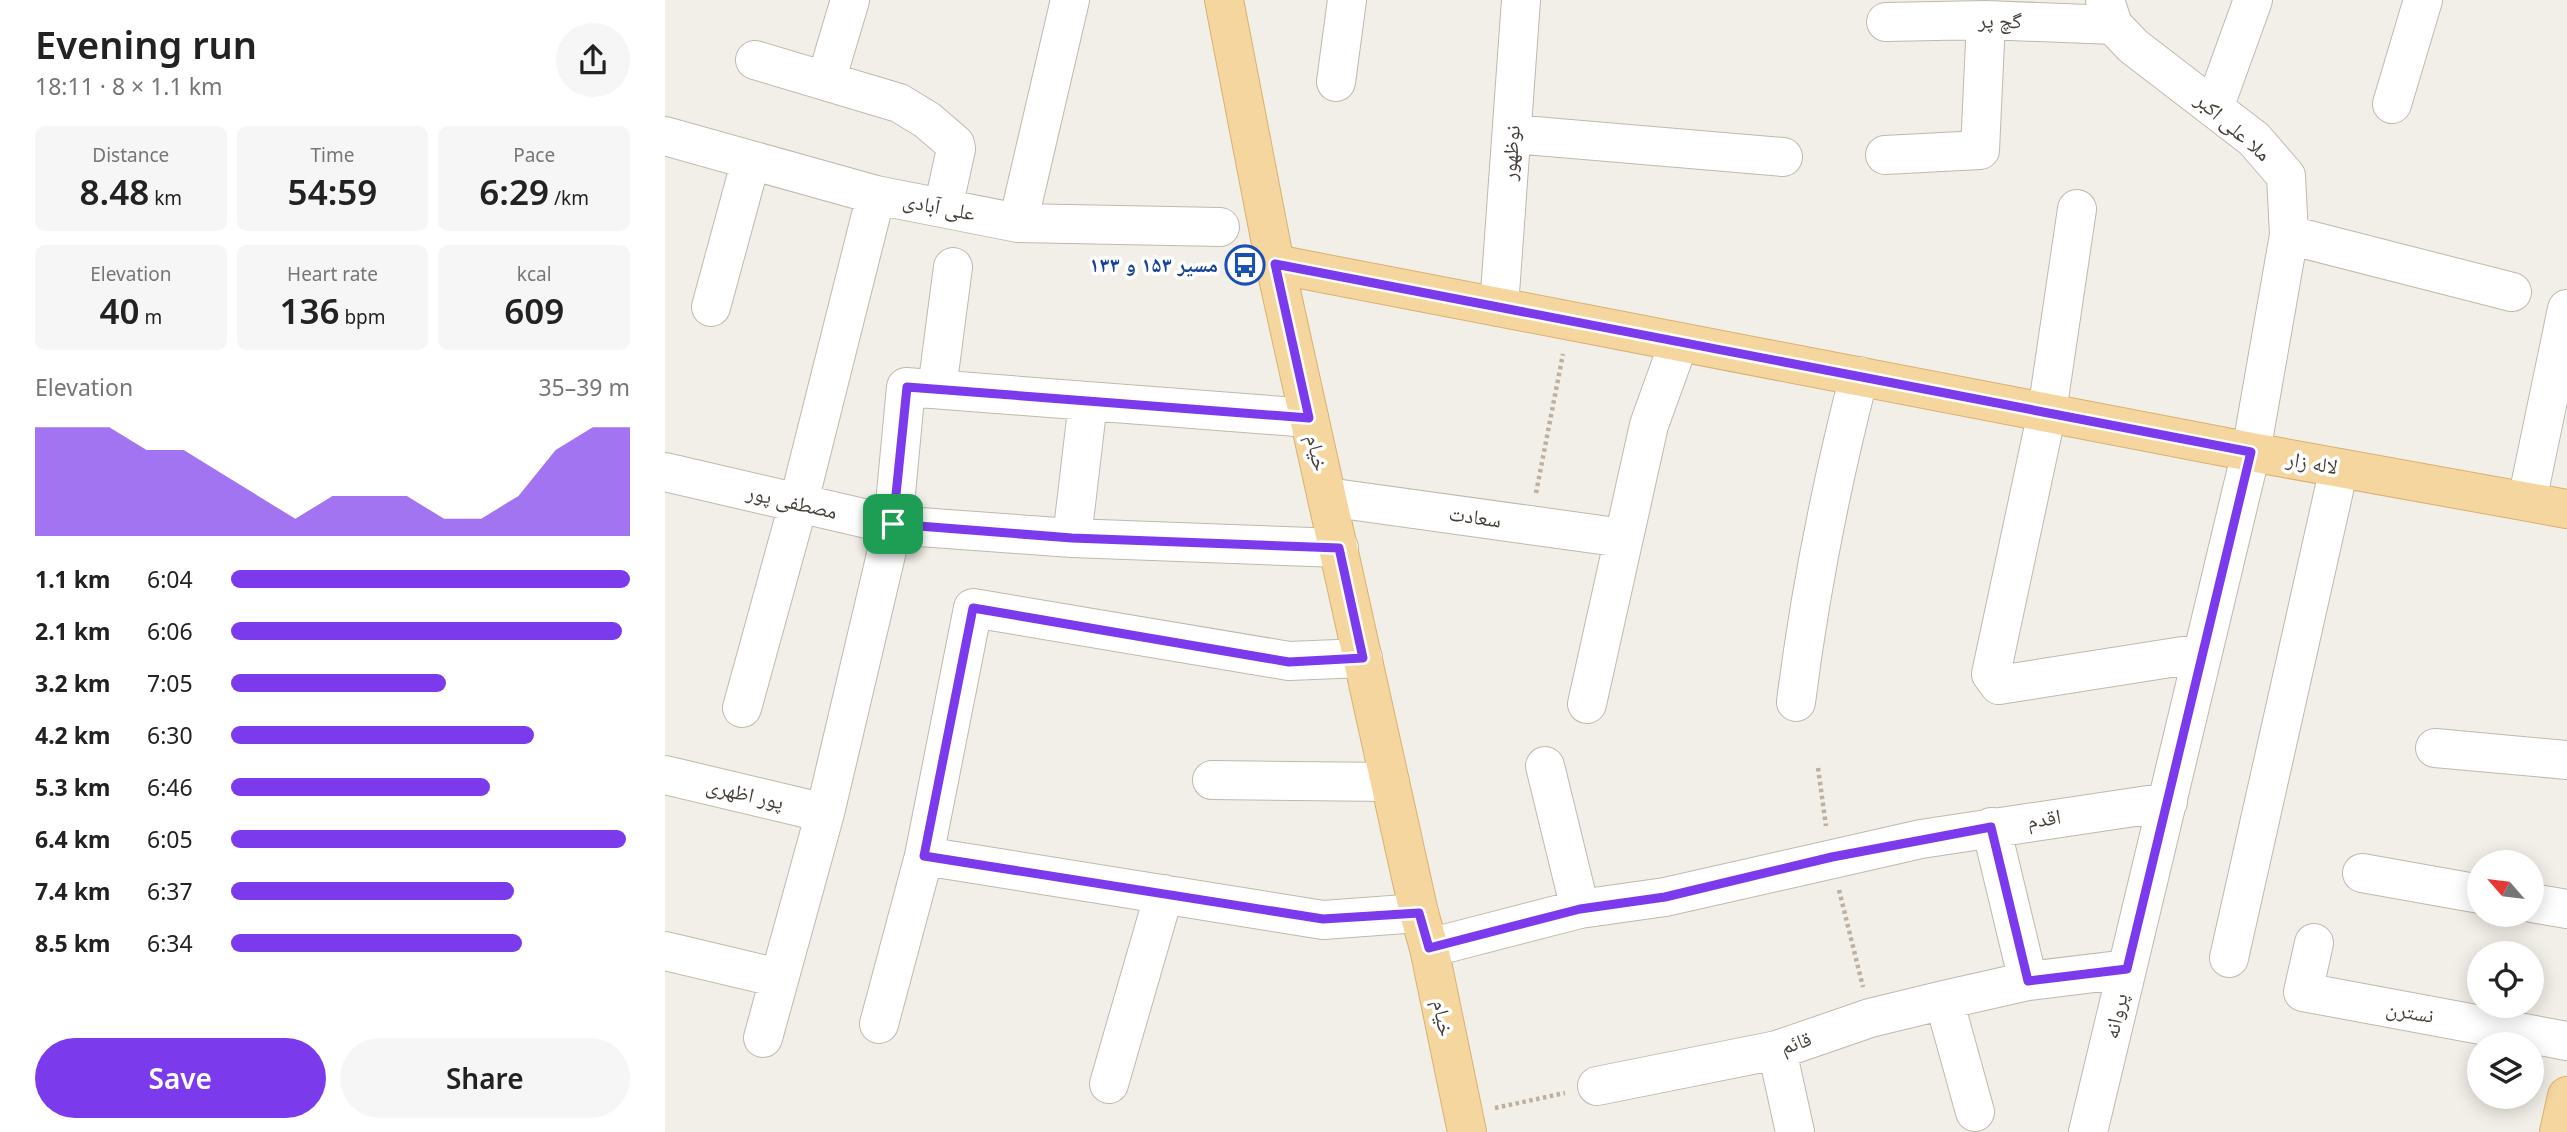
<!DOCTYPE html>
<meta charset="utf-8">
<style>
:root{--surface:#fff;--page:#f6f6f6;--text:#222;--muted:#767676;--accent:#7c3aed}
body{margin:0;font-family:"Noto Sans","Noto Naskh Arabic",sans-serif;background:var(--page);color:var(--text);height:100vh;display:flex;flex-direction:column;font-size:26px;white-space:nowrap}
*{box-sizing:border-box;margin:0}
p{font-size:23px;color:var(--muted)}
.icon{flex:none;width:38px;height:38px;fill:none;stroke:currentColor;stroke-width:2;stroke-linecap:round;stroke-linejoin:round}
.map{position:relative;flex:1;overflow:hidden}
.sheet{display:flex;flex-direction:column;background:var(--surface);width:665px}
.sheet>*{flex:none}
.needle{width:46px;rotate:298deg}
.buttons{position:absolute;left:1802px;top:850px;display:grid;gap:14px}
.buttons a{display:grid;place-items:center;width:77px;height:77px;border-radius:50%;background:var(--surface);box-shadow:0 4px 18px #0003;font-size:35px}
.pin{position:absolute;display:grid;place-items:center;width:60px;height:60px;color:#fff;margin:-30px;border-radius:14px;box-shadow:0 4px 10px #0006}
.round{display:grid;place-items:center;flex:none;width:74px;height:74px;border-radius:37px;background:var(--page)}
.summary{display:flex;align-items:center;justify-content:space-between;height:119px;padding:0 35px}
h1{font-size:38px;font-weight:600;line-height:52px}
.metrics{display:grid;grid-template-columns:repeat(3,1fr);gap:10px;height:119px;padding:7px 35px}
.metrics div{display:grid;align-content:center;border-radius:10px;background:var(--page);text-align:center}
.metrics b{font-size:35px;font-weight:600}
.metrics small{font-size:19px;font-weight:400}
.metrics p{font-size:19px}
.chart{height:196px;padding:14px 35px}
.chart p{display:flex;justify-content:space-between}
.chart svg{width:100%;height:126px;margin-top:7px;fill:var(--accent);opacity:.7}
.primary-button{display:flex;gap:14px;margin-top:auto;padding:14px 35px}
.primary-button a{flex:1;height:80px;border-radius:42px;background:var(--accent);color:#fff;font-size:28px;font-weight:600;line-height:80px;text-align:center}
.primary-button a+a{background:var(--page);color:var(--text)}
ul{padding:0 35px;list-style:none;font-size:23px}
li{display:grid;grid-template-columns:112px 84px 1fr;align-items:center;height:52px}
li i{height:18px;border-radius:9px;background:var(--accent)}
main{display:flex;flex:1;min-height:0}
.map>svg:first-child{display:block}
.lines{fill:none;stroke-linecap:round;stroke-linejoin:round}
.minor-casing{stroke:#c0b8ae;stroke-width:40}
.major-casing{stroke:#d9b170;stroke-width:40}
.path{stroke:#beb09e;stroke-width:4.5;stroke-dasharray:3.5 3.5;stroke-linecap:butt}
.minor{stroke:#fff;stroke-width:38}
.major{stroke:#f5d69f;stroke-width:38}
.route-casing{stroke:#fff;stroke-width:14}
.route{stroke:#7c3aed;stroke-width:9}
.labels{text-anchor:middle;stroke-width:7;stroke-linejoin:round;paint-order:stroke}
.street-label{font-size:21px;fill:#453f37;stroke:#fff}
.transit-label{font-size:21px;font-weight:bold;fill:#164399;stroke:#fff;text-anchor:end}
</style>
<main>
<section class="sheet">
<div class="summary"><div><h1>Evening run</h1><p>18:11 · 8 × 1.1 km</p></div><a class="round"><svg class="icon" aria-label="share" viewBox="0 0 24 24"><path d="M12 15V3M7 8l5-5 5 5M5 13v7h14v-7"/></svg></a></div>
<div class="metrics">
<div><p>Distance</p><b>8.48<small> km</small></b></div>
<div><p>Time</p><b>54:59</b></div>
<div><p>Pace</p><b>6:29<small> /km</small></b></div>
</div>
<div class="metrics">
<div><p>Elevation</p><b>40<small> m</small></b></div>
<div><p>Heart rate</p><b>136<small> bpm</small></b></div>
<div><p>kcal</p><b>609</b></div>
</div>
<div class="chart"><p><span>Elevation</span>35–39 m</p>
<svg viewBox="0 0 160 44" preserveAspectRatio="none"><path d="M0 44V6L10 6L20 6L30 14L40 14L50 22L60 30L70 38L80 30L90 30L100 30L110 38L120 38L130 30L140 14L150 6L160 6V44z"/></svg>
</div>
<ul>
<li><b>1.1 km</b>6:04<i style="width:100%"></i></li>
<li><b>2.1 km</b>6:06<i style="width:98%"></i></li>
<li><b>3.2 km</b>7:05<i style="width:54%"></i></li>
<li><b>4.2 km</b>6:30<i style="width:76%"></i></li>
<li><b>5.3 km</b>6:46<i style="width:65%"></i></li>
<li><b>6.4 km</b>6:05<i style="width:99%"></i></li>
<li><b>7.4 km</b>6:37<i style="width:71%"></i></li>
<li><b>8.5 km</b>6:34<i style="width:73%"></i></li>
</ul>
<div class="primary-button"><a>Save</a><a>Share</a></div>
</section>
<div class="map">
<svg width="1902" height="1132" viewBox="0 0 1902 1132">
<rect width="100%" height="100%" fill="#f2efe8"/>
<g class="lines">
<g class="minor-casing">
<path id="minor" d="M1221 22 1321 20 1448 25
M90 60 234 103 262 120 290 144 291 149 278 208
M161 81 185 0
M671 82 682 0
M1727 104 1758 0
M1549 108 1588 0
M847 134 1118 157
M0 136 211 195 353 223 555 227
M1220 155 1315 150 1321 20
M1412 209 1382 412 1326 674 1334 685 1537 653
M353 223 405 0
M1624 235 1847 292
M46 307 86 160
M834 307 856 0
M272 389 288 267
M0 472 228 525 407 538 674 548
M662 497 958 538
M1862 501 1902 309
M407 538 423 402
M1131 702C1145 591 1166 485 1194 376
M922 704 984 425 1014 342
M77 708 133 505 211 195
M1770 748 1902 760
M880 766 915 909
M0 775 160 813
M547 780 725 782
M1326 827 1363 981
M259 856 658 920 754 913
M1697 873 1815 894
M1867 903 1902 909
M1649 943 1638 992 1902 1041
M764 948 915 909 1000 897 1256 839 1503 802
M0 951 114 978
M1564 958 1674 468
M1279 1000 1310 1112
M214 1024 259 856 308 608 624 661 698 658
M98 1038 160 813 228 525 241 387 644 418
M1112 1050 1130 1132
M444 1084 499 894
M932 1086 1112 1050 1205 1018 1279 1000 1363 981 1462 969
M1423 1132 1586 452 1624 235 1621 176 1589 139 1468 46 1448 25 1440 0"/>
</g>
<g class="major-casing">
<path id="major" d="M559 0 610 264 754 913 764 948 802 1132
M610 264 1586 452 1902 509
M1894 1132 1902 1096"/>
</g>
<path class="path" d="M871 493 898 354
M1153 768 1161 826
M1174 890 1198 987
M830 1108 900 1093"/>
<use href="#minor" class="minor"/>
<use href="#major" class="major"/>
</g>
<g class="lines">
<g class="route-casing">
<path id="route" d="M610 264 1586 452 1462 969 1363 981 1326 827 1167 857 1000 897 915 909 764 948 754 913 658 919 259 856 308 608 624 662 698 658 674 548 407 538 228 524 242 387 644 418Z"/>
</g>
<use href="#route" class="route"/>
</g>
<defs>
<g id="bus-ring" transform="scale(2.0125)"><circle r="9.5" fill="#fff" stroke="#1a4fb4" stroke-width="1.5"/><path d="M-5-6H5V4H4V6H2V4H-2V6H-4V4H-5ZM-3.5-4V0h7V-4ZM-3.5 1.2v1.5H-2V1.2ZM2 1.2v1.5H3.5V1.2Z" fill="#1a4fb4"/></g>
</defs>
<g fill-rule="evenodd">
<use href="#bus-ring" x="580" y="265"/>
</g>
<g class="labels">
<g class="street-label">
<text transform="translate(1335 21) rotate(1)" y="7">گچ پر</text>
<text transform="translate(1568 127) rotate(41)" y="7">ملا علی اکبر</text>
<text transform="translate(846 153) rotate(-86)" y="7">نوظهور</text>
<text transform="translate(274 207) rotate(11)" y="7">علی آبادی</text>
<text transform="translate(652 453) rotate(77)" y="7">خیام</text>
<text transform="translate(1647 463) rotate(10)" y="7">لاله زار</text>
<text transform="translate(127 502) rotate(13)" y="7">مصطفی پور</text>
<text transform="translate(810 517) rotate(8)" y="7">سعادت</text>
<text transform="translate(80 794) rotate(13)" y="7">پور اظهری</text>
<text transform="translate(1379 819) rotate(-9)" y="7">اقدم</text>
<text transform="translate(1745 1012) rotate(10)" y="7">نسترن</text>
<text transform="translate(1451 1016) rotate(-77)" y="7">پروانه</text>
<text transform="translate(778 1018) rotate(79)" y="7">خیام</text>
<text transform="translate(1131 1043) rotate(-18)" y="7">قائم</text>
</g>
<g class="transit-label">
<text x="553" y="272">مسیر ۱۵۳ و ۱۳۳</text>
</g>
</g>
</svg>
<div class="buttons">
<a><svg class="needle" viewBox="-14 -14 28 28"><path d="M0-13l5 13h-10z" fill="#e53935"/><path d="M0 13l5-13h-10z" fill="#767676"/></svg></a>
<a><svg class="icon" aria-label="locate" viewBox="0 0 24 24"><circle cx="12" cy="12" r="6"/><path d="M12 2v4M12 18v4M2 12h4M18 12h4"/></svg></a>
<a><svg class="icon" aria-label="layers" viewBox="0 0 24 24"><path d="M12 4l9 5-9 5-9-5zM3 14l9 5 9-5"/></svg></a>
</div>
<div class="pin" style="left:228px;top:524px;background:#1e9e55"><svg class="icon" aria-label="arrive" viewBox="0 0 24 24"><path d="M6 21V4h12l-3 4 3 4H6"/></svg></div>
</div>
</main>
